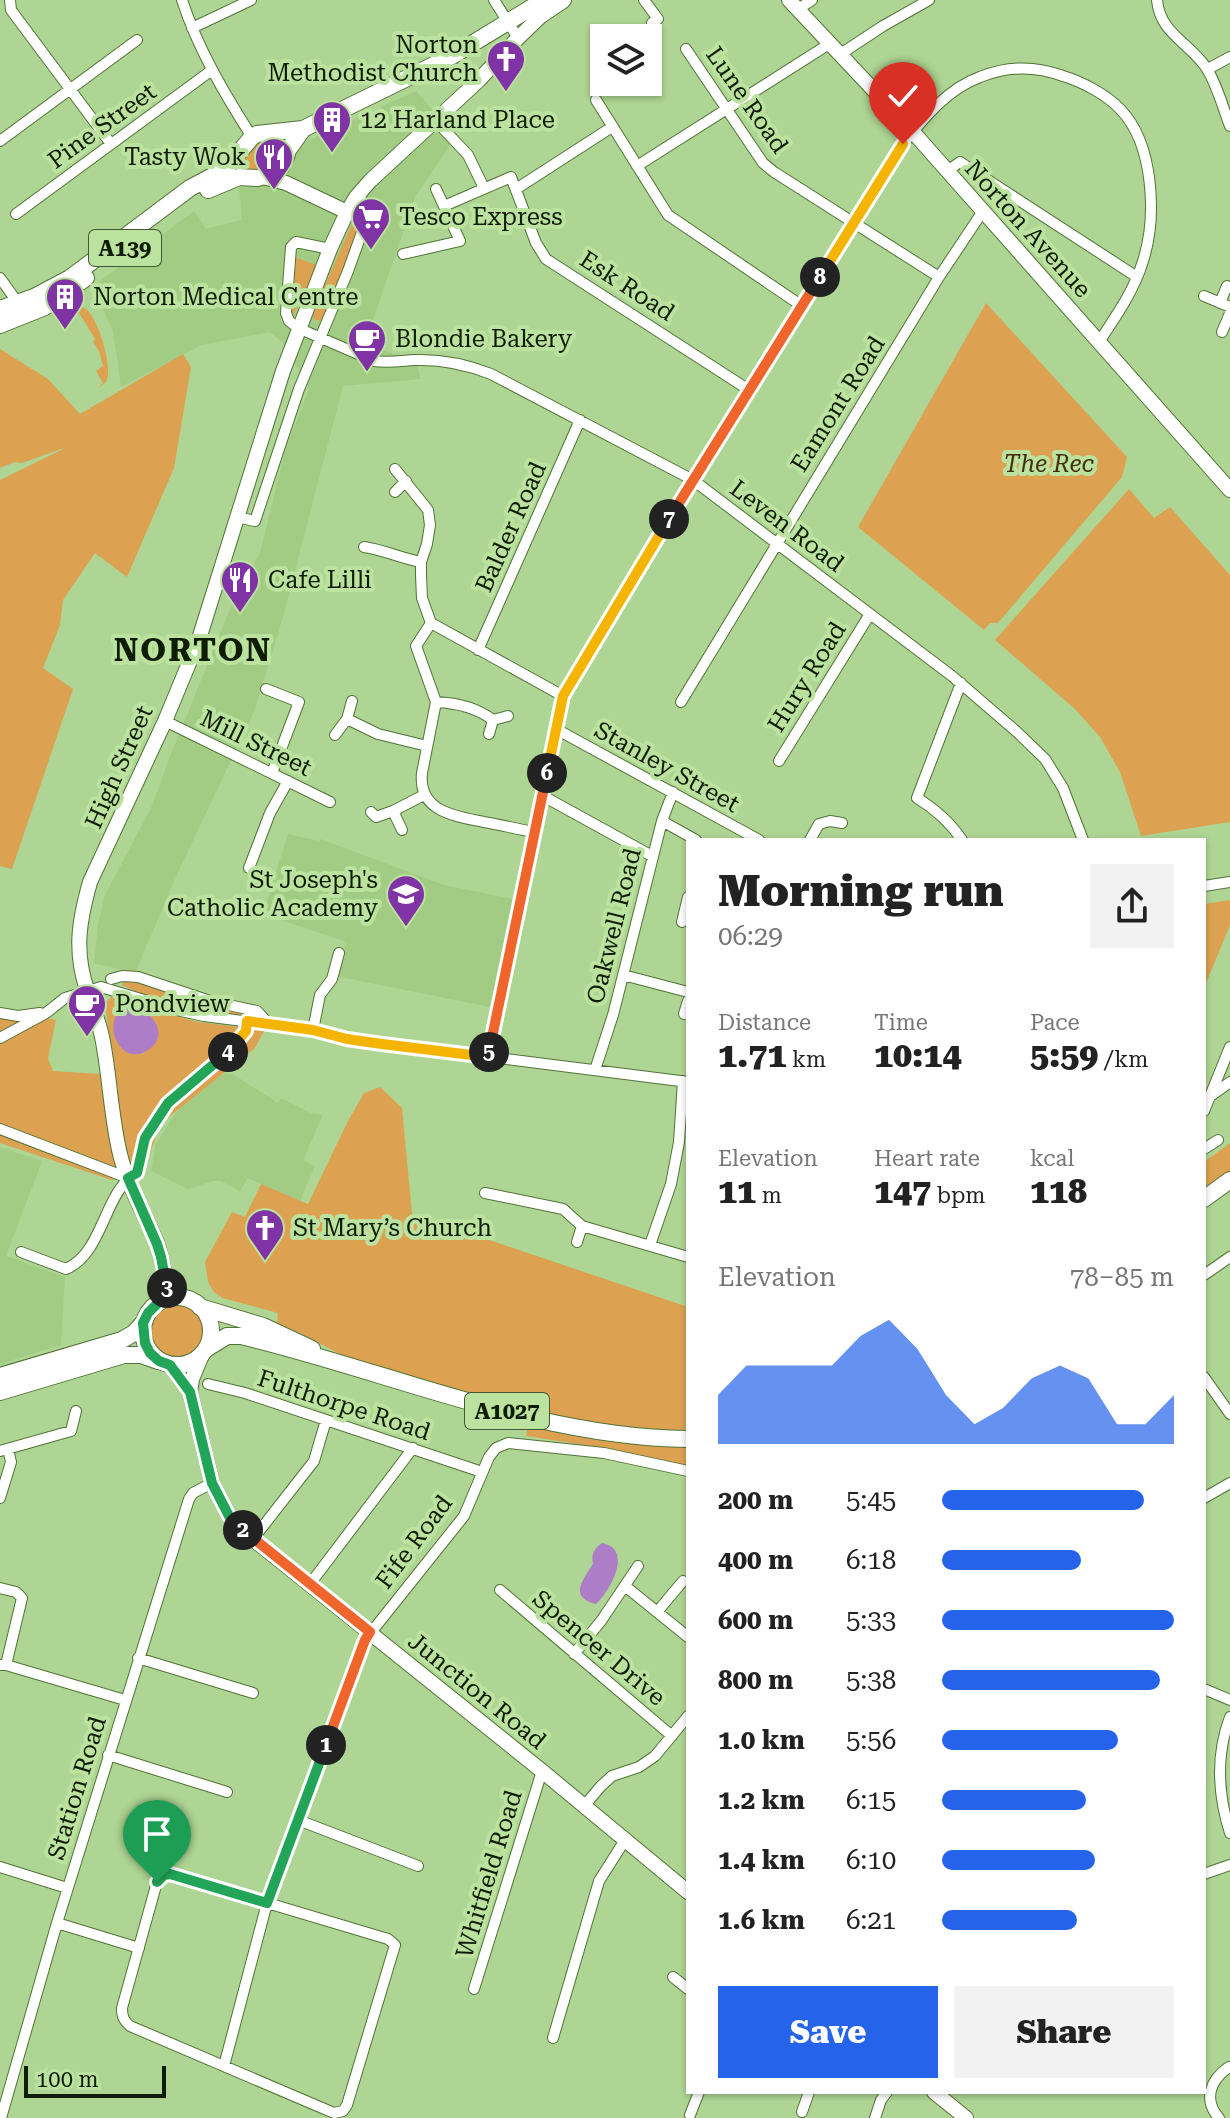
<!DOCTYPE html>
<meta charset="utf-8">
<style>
:root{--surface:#fff;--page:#f2f2f2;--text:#222;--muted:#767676;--accent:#2563eb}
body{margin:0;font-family:"Roboto Serif",serif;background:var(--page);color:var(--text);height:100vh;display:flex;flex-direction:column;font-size:30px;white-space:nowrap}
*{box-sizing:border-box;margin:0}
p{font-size:26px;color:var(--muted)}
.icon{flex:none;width:44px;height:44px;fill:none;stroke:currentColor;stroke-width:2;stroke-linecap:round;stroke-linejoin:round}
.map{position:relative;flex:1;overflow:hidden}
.panel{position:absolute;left:686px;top:838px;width:520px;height:1256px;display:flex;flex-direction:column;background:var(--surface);border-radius:0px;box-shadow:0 2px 6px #0004}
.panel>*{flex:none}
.controls{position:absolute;left:590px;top:24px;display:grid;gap:16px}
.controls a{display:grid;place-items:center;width:72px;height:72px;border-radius:0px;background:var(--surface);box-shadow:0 2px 6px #0004;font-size:40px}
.scale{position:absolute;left:24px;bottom:20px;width:142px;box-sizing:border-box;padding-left:8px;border:4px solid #0f1c04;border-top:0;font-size:22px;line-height:28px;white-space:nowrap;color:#0f1c04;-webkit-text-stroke:6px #bbe29f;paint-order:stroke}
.pin{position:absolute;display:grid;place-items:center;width:68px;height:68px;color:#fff;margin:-82px -34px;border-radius:50% 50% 50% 0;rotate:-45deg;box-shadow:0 0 8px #0007}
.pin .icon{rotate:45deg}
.km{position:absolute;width:40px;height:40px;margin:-20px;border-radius:50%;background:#222;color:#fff;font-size:22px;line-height:40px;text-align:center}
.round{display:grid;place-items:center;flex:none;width:84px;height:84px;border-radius:0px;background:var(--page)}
.overview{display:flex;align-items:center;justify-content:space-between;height:136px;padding:0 32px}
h1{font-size:44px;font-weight:800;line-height:60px}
.metrics{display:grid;grid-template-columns:repeat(3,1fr);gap:12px;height:136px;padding:8px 32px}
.metrics div{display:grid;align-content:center}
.metrics b{font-size:34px;font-weight:800}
.metrics small{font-size:22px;font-weight:400}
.metrics p{font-size:22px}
.chart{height:224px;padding:16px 32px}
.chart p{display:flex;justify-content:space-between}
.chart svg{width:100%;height:144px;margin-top:8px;fill:var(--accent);opacity:.7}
.primary-button{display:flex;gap:16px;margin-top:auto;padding:16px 32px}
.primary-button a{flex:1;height:92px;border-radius:0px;background:var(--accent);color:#fff;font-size:32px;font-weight:800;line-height:92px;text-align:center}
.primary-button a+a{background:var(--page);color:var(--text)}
ul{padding:0 32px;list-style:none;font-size:26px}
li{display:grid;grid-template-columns:128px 96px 1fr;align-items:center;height:60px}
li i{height:20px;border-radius:10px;background:var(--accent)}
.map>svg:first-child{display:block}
.built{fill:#a2cc83}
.green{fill:#dca252}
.water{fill:#ad7dc8}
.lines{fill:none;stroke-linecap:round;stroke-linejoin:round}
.street-casing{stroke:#517336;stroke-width:12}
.secondary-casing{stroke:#517336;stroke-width:16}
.primary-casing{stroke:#517336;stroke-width:18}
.street{stroke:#fff;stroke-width:10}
.secondary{stroke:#fff;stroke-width:14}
.primary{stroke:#fff;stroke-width:16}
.split-1-casing{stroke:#fff;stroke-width:16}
.split-2-casing{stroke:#fff;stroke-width:16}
.split-3-casing{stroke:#fff;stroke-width:16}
.split-4-casing{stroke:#fff;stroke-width:16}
.split-5-casing{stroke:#fff;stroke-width:16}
.split-6-casing{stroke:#fff;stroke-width:16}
.split-7-casing{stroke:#fff;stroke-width:16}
.split-8-casing{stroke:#fff;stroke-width:16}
.split-9-casing{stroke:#fff;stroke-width:16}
.split-1{stroke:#22a559;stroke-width:10}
.split-2{stroke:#f0652b;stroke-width:10}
.split-3{stroke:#22a559;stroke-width:10}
.split-4{stroke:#22a559;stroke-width:10}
.split-5{stroke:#f5b400;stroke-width:10}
.split-6{stroke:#f0652b;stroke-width:10}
.split-7{stroke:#f5b400;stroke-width:10}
.split-8{stroke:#f0652b;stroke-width:10}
.split-9{stroke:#f5b400;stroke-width:10}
.labels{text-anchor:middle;stroke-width:8;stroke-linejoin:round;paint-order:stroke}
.shield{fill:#bbe29f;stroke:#435732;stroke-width:2}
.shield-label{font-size:22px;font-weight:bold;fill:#0f1c04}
.poi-label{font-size:24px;fill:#0f1c04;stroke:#bbe29f;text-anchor:start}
.street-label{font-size:24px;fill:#0f1c04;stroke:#bbe29f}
.park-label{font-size:24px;font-style:italic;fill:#472e0a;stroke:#bbe29f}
.district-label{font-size:32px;font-weight:bold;letter-spacing:2px;fill:#0f1c04;stroke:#bbe29f}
</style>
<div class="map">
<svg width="1230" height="2118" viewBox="0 0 1230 2118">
<rect width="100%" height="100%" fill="#aed593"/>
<path class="built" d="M416 91 442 121 450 145 416 195 365 343 417 363 420 379 343 386 283 617 254 712 179 870 135 973 94 963 98 925 105 895 151 808 171 754 237 592 260 553 286 448 309 389 283 343 270 332 201 345 121 387 113 331 92 287 194 211 206 229 242 220 239 187 269 185 301 144Z
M288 834 319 841 320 839 444 885 513 899 490 1007 336 976 347 942 263 914Z
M226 1073 234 1075 278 1103 281 1098 311 1113 323 1115 303 1160 315 1166 300 1201 248 1178 240 1191 221 1181H213L188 1189 151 1171 156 1143 184 1101 213 1079Z
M0 1147 42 1161 6 1256 65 1277 61 1345 0 1364Z"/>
<path class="green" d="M274 140 280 145 282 151C274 167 269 172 250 170L244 160 245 154 256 142Z
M362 211 365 214 324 321 315 320 312 315 352 224Z
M294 257 317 265 292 318 290 317Z
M986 303 1127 457 1122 477 998 623H990L984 630 858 527Z
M74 305C78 306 83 307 86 309 98 318 112 365 107 379 106 384 102 385 98 388L103 383 96 371 103 366 99 351 93 342 95 339 76 308 57 319 55 317Z
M0 349 48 379 80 414 183 354 191 367 174 468 127 577 95 553 63 600 60 625 43 668 73 689 12 869 0 866V480L67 447 22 463 15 462 0 468Z
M1129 489 1154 518 1170 507 1230 575V822L1141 836 1120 772 1100 737 1075 709 995 640Z
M1230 900V925L1204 988V904Z
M128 980H136L255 1017C210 1013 163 1005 122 985L123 982Z
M111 997 198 1022 265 1030 254 1049 161 1123 144 1169 112 1180 0 1143V1008L56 1020 48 1058 53 1071 115 1075 105 1004Z
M380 1087 402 1108 412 1214 688 1307V1432L617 1427 580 1421 489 1400 347 1358 302 1334 277 1324 278 1313 222 1298 214 1292 208 1282 205 1262 232 1212 245 1217 261 1184 308 1204 347 1123 364 1093Z
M1230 1143V1173L1216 1183 1204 1186V1162Z
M149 1331a27 27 0 1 1 54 0a27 27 0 1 1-54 0Z
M528 1425C580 1440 634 1446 688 1447V1466L610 1449 526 1436Z"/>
<path class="water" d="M132 1006C149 1009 169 1031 152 1047 119 1076 95 1010 132 1006Z
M602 1543C634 1549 610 1591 596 1604 568 1597 583 1580 593 1564 591 1554 594 1549 602 1543Z"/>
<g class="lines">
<g class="street-casing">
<path id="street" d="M10 0 11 10 111 144
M182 0C198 49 224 93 252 137
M494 0 518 38
M644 0 658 19 652 23
M1157 0C1160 33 1187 41 1205 66 1216 81 1223 108 1230 126
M798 9 812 0
M192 28 251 0
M686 49 763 163 774 172 939 277
M839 55 883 26 929 0
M1208 69 1230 57
M596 100 668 215 802 306
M436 121 468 155 484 188
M0 141 137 40
M637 166 829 44
M947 171 960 162 1137 277
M516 189 612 127
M444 206 511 177 536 243 546 259 749 390
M16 214 212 70
M330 249 296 242 291 247 286 313 289 321 298 328 374 361C388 363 400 361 414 360 441 359 466 364 491 374L693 480 952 676 1017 732 1045 759 1063 788 1083 840
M403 254 460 241 436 189
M0 278 18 303
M1204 296 1230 307
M1220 303 1227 286
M1222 332 1230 313
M395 469 428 510 430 525 427 544 421 562V575L422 598 431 623 563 696
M395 492 406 481
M237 517 255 521 299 389 348 271 371 207 356 197
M364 547C384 550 401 558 421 562
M431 623 416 646 436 702 422 773C418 812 455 816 484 822 501 825 517 829 534 832
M478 650 580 420
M961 683 917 798C935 809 950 822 962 840
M266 689 299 702 272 773
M436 702C457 703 476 707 493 720
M681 702 939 277 983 211
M347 719 378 734 427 746
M165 721 330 802
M556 729 759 840
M489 734 493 720 508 716
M335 735 347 719 352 701
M779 761 870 614
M543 796 652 856
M393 811 402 830
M371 812 376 817 393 811 424 795
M662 821 696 840
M810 840 819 824 830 821 842 823
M249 868 270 813 288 781
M1204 886 1230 882
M682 922 688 897
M623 975 688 992
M111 979 122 976 138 977 210 1001 257 1011 268 1023
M0 1013 18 1016 40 1013
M684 1014 688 1001
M313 1030 320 995 332 979 339 953
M0 1038 46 1013 65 998 101 987 181 1011 204 1016 313 1030 347 1039 688 1082
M488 1057 563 696 693 480 903 144C924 118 947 89 980 77 1007 66 1036 66 1063 76 1083 82 1107 95 1121 110 1154 145 1157 217 1143 261 1134 291 1116 316 1099 342
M595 1070 613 1015 662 821 673 792
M1212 1095 1230 1082
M1204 1111 1230 1047
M0 1129 128 1178
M1204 1149 1218 1140
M485 1193 563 1209 582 1226 577 1242
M582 1226 688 1257
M650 1245 671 1184 679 1142 683 1081
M21 1252 66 1269C104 1253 104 1190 137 1173 139 1162 141 1148 146 1137 151 1126 159 1114 166 1105 186 1080 242 1055 247 1021
M1204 1275 1230 1257
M1204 1377 1230 1414
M208 1384 245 1393 482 1472
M0 1451 71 1431 76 1411
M0 1498 11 1462 8 1449
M1204 1498 1230 1483
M253 1539 314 1461 326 1420
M310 1584 413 1448
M625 1586 688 1637
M0 1588 16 1592 22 1598 6 1665
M500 1590 672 1736
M657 1612 683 1581
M574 1654 601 1621 638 1566
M138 1658 253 1693
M0 1665H6L125 1700
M1204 1689 1230 1700
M1230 1717C1216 1754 1218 1795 1230 1833
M108 1755 227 1792
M584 1806 601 1786 612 1776 639 1767 655 1756 688 1716
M298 1820 418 1866
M0 1867 67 1888
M170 1874 388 1939 395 1945 347 2105 343 2111 334 2113 130 2026C124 2021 122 2017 122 2008L157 1882 164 1875Z
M1204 1874 1230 1865
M57 1923 139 1948
M673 1977 688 1989
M474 1989 542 1771
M553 2038 599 1881 625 1840
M224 2066 267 1903 365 1640 464 1516 489 1457 496 1448 508 1443 604 1453 688 1471
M802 2112 809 2092
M690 2115 699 2092
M1 2118 57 1923 189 1499 193 1493 212 1483
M875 2118 881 2100 887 2092
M1219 2118C1203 2100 1210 2080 1229 2067"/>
</g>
<g class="secondary-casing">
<path id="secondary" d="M789 0 913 132 1230 490
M263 177 286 183 347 212
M168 1297C165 1279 163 1260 157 1243 145 1215 129 1188 121 1158 111 1121 110 1075 102 1037 99 1021 92 1006 87 990 74 951 79 921 90 882L165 721 199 639 283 371 330 249 347 212 356 197 370 181 479 80 518 38 545 12
M202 1355 192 1379 190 1392 212 1483 229 1516 253 1539 542 1771 688 1892
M170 1365 190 1392
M934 2092 966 2118"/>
</g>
<g class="primary-casing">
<path id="primary" d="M536 18 563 0
M208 190 239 177 258 178 273 173 281 167 286 157 288 150 303 129
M0 309 34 297 70 278 190 188 224 170 252 137 257 134 303 129 452 56 544 0
M0 325 45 307 86 278
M1204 1199 1230 1180
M143 1331a34 34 0 1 1 68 0a34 34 0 1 1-68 0Z
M200 1307 263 1326 312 1349
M206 1349 227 1336H241C389 1371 534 1437 688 1439
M0 1376 122 1340 134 1333 143 1323
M0 1392 124 1355H141L158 1361"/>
</g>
<use href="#street" class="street"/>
<use href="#secondary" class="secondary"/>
<use href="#primary" class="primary"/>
</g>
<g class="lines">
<g class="split-1-casing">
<path id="split-1" d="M157 1882 164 1875 170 1874 267 1903 326 1745"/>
</g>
<g class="split-2-casing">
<path id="split-2" d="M243 1530 370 1632 365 1640 326 1745"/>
</g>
<g class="split-3-casing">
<path id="split-3" d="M167 1288 168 1297 158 1303 148 1313 143 1323 145 1343 150 1353 159 1361 170 1365 190 1392 212 1483 229 1516 243 1530"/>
</g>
<g class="split-4-casing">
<path id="split-4" d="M167 1288 161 1257 157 1244 128 1178 137 1173 145 1138 168 1103 228 1052"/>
</g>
<g class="split-5-casing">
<path id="split-5" d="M228 1052 246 1031 247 1021 313 1030 347 1039 382 1044 488 1057 489 1052"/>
</g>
<g class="split-6-casing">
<path id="split-6" d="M489 1052 547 773"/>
</g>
<g class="split-7-casing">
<path id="split-7" d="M547 773 563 696 669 519"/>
</g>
<g class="split-8-casing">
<path id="split-8" d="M669 519 820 277"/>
</g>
<g class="split-9-casing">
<path id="split-9" d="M820 277 903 144"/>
</g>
<use href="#split-1" class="split-1"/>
<use href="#split-2" class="split-2"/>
<use href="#split-3" class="split-3"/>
<use href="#split-4" class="split-4"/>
<use href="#split-5" class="split-5"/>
<use href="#split-6" class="split-6"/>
<use href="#split-7" class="split-7"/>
<use href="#split-8" class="split-8"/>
<use href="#split-9" class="split-9"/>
</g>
<defs>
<g id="church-pin" transform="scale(2)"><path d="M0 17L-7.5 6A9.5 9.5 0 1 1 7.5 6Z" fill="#8033a4" stroke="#bbe29f"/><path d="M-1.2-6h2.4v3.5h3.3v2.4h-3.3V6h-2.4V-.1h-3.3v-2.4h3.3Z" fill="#fff"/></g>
<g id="building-pin" transform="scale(2)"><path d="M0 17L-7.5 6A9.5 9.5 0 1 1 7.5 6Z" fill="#8033a4" stroke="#bbe29f"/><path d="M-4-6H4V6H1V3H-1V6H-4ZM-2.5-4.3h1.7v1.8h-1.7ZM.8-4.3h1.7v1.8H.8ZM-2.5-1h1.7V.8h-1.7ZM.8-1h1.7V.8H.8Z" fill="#fff"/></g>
<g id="restaurant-pin" transform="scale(2)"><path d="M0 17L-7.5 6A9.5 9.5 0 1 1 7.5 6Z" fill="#8033a4" stroke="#bbe29f"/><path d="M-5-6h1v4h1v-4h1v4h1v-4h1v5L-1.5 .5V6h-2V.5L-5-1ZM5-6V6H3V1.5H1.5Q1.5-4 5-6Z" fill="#fff"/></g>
<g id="supermarket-pin" transform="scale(2)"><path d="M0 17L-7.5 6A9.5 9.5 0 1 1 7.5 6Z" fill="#8033a4" stroke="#bbe29f"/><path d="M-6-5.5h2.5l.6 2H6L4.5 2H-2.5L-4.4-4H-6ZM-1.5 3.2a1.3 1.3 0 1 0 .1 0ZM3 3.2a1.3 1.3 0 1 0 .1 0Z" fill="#fff"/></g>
<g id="cafe-pin" transform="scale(2)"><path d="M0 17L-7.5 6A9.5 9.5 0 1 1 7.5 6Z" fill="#8033a4" stroke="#bbe29f"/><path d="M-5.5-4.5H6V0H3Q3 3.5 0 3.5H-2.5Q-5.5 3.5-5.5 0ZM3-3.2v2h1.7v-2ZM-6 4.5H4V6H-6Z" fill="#fff"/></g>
<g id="school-pin" transform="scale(2)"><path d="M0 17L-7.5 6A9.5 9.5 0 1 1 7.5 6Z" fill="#8033a4" stroke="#bbe29f"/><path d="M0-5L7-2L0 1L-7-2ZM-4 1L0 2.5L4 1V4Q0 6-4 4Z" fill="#fff"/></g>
</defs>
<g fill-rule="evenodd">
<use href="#church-pin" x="506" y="59"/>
<use href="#building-pin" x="332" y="120"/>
<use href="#restaurant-pin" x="274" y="157"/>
<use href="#supermarket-pin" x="371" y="217"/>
<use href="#building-pin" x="65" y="297"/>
<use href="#cafe-pin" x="367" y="339"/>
<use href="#restaurant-pin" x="240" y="580"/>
<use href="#school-pin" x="406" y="894"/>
<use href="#cafe-pin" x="87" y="1004"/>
<use href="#church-pin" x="265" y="1228"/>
</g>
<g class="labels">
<g class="shield">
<rect x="89" y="230" width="72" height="36" rx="6"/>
<rect x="465" y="1393" width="84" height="36" rx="6"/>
</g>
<g class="shield-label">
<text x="125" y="256">A139</text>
<text x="507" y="1419">A1027</text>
</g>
<g class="poi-label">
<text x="478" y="53" text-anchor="end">Norton<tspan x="478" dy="28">Methodist Church</tspan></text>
<text x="360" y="128">12 Harland Place</text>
<text x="246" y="165" text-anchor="end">Tasty Wok</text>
<text x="399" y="225">Tesco Express</text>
<text x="93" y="305">Norton Medical Centre</text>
<text x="395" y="347">Blondie Bakery</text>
<text x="268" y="588">Cafe Lilli</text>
<text x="378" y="888" text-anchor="end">St Joseph's<tspan x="378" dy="28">Catholic Academy</tspan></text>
<text x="115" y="1012">Pondview</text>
<text x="293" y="1236">St Mary’s Church</text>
</g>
<g class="street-label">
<text transform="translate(747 100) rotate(55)" y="8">Lune Road</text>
<text transform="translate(102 126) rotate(-36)" y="8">Pine Street</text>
<text transform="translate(1028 229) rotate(48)" y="8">Norton Avenue</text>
<text transform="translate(627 286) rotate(33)" y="8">Esk Road</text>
<text transform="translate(838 404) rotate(-58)" y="8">Eamont Road</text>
<text transform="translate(787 526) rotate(37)" y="8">Leven Road</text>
<text transform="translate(511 527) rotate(-66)" y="8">Balder Road</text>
<text transform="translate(807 677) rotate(-58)" y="8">Hury Road</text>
<text transform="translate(256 743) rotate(26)" y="8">Mill Street</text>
<text transform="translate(119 767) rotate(-66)" y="8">High Street</text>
<text transform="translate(667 767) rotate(29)" y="8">Stanley Street</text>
<text transform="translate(614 926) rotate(-76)" y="8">Oakwell Road</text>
<text transform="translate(344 1405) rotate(18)" y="8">Fulthorpe Road</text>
<text transform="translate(414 1542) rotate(-53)" y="8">Fife Road</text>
<text transform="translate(599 1648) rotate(40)" y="8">Spencer Drive</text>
<text transform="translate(477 1691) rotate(39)" y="8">Junction Road</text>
<text transform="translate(77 1788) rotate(-73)" y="8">Station Road</text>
<text transform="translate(489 1874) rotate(-73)" y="8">Whitfield Road</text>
</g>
<g class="park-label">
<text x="1049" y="472">The Rec</text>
</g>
<g class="district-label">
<text x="193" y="661">NORTON</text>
</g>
</g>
</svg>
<div class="controls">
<a><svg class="icon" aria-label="layers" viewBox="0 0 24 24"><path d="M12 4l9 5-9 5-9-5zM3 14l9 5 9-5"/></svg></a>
</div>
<div class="scale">100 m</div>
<div class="pin" style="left:157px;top:1882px;background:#1e9e55"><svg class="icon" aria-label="arrive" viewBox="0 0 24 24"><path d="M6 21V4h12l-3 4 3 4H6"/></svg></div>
<div class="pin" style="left:903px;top:144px;background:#d93025"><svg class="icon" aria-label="check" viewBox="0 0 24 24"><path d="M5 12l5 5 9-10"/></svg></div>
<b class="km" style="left:326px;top:1745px">1</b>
<b class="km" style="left:243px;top:1530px">2</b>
<b class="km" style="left:167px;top:1288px">3</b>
<b class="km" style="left:228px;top:1052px">4</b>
<b class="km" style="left:489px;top:1052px">5</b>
<b class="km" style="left:547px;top:773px">6</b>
<b class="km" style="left:669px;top:519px">7</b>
<b class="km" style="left:820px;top:277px">8</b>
<section class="panel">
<div class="overview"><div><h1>Morning run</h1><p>06:29</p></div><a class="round"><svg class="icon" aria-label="share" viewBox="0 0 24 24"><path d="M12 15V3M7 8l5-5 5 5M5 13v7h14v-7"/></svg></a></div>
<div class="metrics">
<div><p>Distance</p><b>1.71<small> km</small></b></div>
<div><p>Time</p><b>10:14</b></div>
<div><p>Pace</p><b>5:59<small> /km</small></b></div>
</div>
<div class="metrics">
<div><p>Elevation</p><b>11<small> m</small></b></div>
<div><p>Heart rate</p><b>147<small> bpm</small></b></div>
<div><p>kcal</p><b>118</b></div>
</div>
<div class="chart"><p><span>Elevation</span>78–85 m</p>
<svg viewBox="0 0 160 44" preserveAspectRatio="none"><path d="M0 44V29L10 20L20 20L30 20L40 20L50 11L60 6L70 15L80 29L90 38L100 33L110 24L120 20L130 24L140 38L150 38L160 29V44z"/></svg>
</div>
<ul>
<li><b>200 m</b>5:45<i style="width:87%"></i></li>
<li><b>400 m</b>6:18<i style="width:60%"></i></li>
<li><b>600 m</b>5:33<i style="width:100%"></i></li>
<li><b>800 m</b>5:38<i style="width:94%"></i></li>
<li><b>1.0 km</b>5:56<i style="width:76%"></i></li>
<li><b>1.2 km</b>6:15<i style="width:62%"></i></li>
<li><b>1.4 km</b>6:10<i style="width:66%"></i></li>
<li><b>1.6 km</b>6:21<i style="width:58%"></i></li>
</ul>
<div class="primary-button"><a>Save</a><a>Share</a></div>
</section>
</div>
